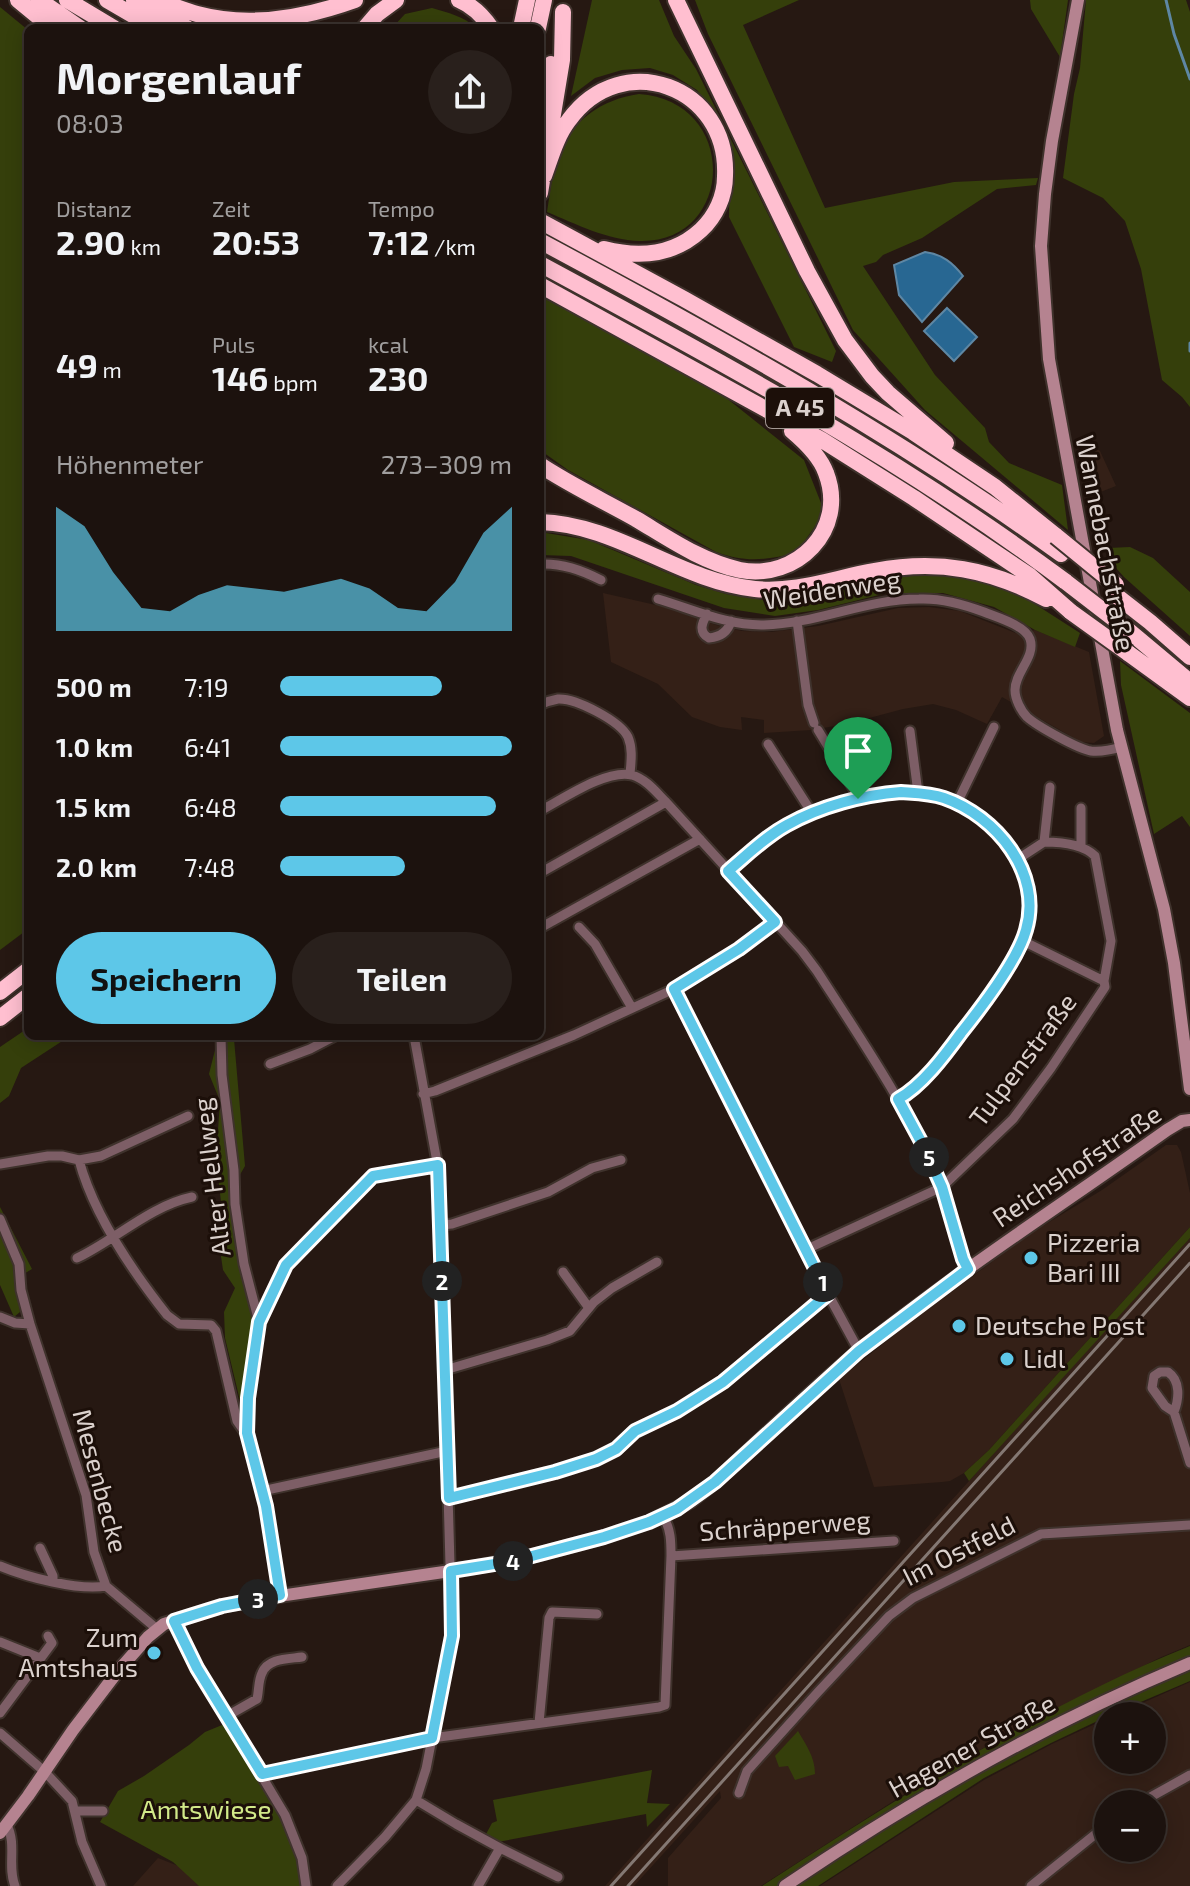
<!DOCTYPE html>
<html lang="de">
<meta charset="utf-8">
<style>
:root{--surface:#1c120e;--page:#29201c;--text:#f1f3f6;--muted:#a09e9e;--line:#3a322e;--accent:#5dc7e8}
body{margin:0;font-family:"Exo 2",sans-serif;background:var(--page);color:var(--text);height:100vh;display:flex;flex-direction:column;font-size:30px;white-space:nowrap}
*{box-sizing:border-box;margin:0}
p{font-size:26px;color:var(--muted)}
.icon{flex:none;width:44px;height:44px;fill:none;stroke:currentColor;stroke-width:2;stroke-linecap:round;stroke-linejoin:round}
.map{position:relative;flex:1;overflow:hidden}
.sheet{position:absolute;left:24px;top:24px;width:520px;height:1016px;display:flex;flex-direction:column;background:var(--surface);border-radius:12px;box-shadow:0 4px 20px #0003,0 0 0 2px var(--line)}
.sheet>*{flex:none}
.fabs{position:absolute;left:1094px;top:1702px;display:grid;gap:16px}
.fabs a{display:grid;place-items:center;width:72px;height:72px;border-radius:50%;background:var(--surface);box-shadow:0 4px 20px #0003,0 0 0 2px var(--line);font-size:40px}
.pin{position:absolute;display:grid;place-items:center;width:68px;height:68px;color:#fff;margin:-82px -34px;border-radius:50% 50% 50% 0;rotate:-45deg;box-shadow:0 0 8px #0007}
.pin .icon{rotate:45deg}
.km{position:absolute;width:40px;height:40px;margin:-20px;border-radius:50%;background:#222;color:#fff;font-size:22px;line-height:40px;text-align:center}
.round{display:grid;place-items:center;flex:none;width:84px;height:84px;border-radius:42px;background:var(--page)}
.headline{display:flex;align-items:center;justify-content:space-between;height:136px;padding:0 32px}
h1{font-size:44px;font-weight:700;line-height:60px}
.stats{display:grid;grid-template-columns:repeat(3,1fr);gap:12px;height:136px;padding:8px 32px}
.stats div{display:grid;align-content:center}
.stats b{font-size:34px;font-weight:700}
.stats small{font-size:22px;font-weight:400}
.stats p{font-size:22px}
.chart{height:224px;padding:16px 32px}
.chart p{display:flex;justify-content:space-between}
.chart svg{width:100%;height:144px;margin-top:8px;fill:var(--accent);opacity:.7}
.primary-button{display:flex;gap:16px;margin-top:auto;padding:16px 32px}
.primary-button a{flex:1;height:92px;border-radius:48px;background:var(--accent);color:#111;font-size:32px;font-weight:700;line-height:92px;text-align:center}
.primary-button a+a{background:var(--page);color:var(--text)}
ul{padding:0 32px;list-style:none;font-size:26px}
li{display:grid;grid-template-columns:128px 96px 1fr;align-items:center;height:60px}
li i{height:20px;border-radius:10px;background:var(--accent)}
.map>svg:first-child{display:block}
.built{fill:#342017;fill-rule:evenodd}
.green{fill:#353f0b}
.water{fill:#286792;stroke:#5e87a4;stroke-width:2}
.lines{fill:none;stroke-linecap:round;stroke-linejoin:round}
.stream{stroke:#5e87a4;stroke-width:3}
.street-casing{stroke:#3f322c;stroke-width:13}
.secondary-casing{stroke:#3f322c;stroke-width:16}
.highway-casing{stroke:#3f322c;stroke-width:20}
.street{stroke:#7d5e66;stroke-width:9}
.secondary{stroke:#b58390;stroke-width:12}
.highway{stroke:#ffbfd0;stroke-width:16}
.rail{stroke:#847873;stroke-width:3}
.highway-bridge-casing{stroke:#3f322c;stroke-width:20;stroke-linecap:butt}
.highway-bridge{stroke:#ffbfd0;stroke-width:16}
.route-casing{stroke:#fff;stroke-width:16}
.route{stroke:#5dc7e8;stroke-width:10}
.poi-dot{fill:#5dc7e8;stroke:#1c0f09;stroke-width:3}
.labels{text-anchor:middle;stroke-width:6;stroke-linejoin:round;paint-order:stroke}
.shield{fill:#1c0f09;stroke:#a29792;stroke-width:2}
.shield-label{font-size:24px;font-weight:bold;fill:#dbd1cd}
.street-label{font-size:26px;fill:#dbd1cd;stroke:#1c0f09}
.poi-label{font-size:26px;fill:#dbd1cd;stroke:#1c0f09;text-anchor:start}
.park-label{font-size:26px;fill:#d2e989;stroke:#1c0f09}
</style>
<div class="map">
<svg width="1190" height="1886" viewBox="0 0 1190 1886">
<rect width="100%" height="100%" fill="#261812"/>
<path class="built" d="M1091 445 1100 451 1116 486 1098 493 1080 450Z
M603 593 660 606 716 625 742 631 771 632 818 626 898 608 929 607 960 611 1018 634 1035 630 1089 652 1104 736 1094 743 1081 742 1002 697 987 724 956 710 933 704 903 709 847 724 811 730 764 733V720L741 717 742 730 720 727 692 717 658 684 611 662Z
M1166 1145H1177L1181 1152 1190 1193V1227L989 1450 964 1473 950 1481 942 1482 874 1487 839 1379 904 1327 1031 1233 1102 1190Z
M1190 1238V1645L1159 1658 992 1743 903 1795 761 1886H668V1858L721 1798 720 1791 634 1886H605L1057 1383Z
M1190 1682V1886H820L984 1780 1052 1744 1108 1718V1760H1152V1716H1113ZM1108 1804H1152V1848H1108Z
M158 1858 191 1871 209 1886H133Z"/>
<path class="green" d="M592 0H659L674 36 696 69 836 351 832 362 794 347 729 217 730 152 709 107 697 90 673 75 650 68 622 70 595 78 571 96Z
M695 0H799L743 25 825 208 954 182 1038 178 1036 185 997 189 922 238 883 255 876 262 863 266 935 375 985 428 989 442 1009 463 1062 485 1068 530 925 410 853 330 708 34Z
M1030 0H1068L1060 57 1031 9Z
M1086 0H1186L1190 12V407L1182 397 1162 380 1141 269 1125 221 1103 198 1063 178 1074 94 1080 68Z
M0 7 28 30V929L0 950Z
M432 8C448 13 464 16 476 28H392L405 14Z
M639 94C740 101 735 243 640 241 607 240 576 224 547 212 550 194 552 173 558 156 571 121 602 99 639 94Z
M540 293 715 389 804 460 821 503V518L796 553C767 560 745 563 716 552L568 470 540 450Z
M540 532 589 540 696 585 726 594 769 601 811 598 893 578 917 575H942L984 581 1024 597 1080 633 1075 647 1035 630 994 607 943 593H887L818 610 775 616 724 608 571 556 540 555Z
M1130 547 1153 558 1190 592V636L1124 577 1108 559V548Z
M1120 661 1190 713V827L1182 816 1154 834 1121 685Z
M28 1028V1036H70L21 1068 9 1096 0 1103V1047Z
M227 1036H231L234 1039 245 1166 230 1192 254 1314 245 1374 243 1413 225 1338 224 1312 235 1288 223 1270 219 1243 221 1202 216 1159 220 1101 209 1074 215 1050Z
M0 1207 32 1269 17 1278 20 1312 14 1317 0 1285Z
M1190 1227V1238L969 1481 964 1473 989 1450Z
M1190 1646V1681L1108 1716 1051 1743 984 1778 818 1886H762C900 1797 1038 1707 1190 1646Z
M227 1723 297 1847 300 1886H199L173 1862 100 1822 118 1791 144 1776 189 1745 205 1732Z
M798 1731C806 1745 815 1757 815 1774L795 1780 788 1766 779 1767 775 1756Z
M652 1770 647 1803 670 1804 647 1827 646 1814 498 1842 485 1836 492 1823 497 1821 493 1800Z"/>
<path class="water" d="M925 252C942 254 953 263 963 276L922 322 899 295 894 265Z
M947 308 977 337 954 361 924 331Z"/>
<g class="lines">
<path class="stream" d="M1166 0 1174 34 1190 79
M1190 343V351"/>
<g class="street-casing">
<path id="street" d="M540 564C562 563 581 570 601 580
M658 599C692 609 728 626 764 625 816 624 866 599 919 599 941 598 963 604 984 612 996 617 1025 625 1030 639 1036 657 1015 672 1015 690 1015 699 1021 711 1027 717 1037 726 1078 749 1091 751 1102 752 1111 750 1121 747
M707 614C702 623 698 632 709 638 720 637 728 632 731 621
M797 621 808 705 814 723
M540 705C546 702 552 700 558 699 576 698 620 721 628 737 633 749 631 762 630 774
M818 730 855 791 858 799
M910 731 918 793
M768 744 812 813
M957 803 994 727
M540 811C563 799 606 769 632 775 646 779 656 792 666 802L802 951 817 971C861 1039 908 1108 940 1183 950 1207 956 1234 963 1259L968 1269
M1044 842 1050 787
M1081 847V808
M1018 859 1044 842C1061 842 1083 844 1095 856L1111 941 1104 981
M728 871C746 855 765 838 786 825 805 814 827 807 848 802 914 784 955 789 1004 840 1027 864 1035 899 1026 931 1019 957 989 996 972 1019 954 1043 923 1085 898 1099
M540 873 666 802
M579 927 595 944 632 1008
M540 928 700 839
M674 989 828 1294 859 1351
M221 1036 222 1075 234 1170 235 1204 244 1264 259 1322 248 1398 247 1433 269 1522 280 1595
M270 1064 310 1049 335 1036
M423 1094 435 1091 574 1035 674 989 739 949 775 922
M79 1160C93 1213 133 1272 167 1315L179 1324 211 1325 216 1331 237 1421 244 1431 247 1433
M0 1164 48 1156H62L79 1160 101 1156 188 1116
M0 1219 19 1264 21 1290 30 1324 86 1495 94 1552 106 1586 157 1629
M440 1225 452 1224 548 1192 592 1168 621 1160
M807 1249 942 1187 1013 1119 1051 1068 1105 987 1104 981 1023 941
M77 1258C115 1240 150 1206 192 1197
M563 1272 589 1308
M0 1317 15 1323 30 1324
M259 1321 286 1265 373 1176 378 1174 438 1165
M445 1370 547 1340 570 1331 594 1302 612 1288 657 1262
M1174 1412C1179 1399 1181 1381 1168 1372H1160L1154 1376 1152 1388 1165 1406 1174 1412 1190 1463
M262 1491 447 1451
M449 1498 457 1497 596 1459 616 1449 635 1431 677 1411 723 1382 828 1294
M663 1516C671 1529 671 1542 671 1556L894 1541
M40 1548 53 1576V1581
M0 1566C26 1577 79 1591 106 1586
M174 1621 197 1668 285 1815 302 1858 306 1886
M0 1642 40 1658
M0 1713 52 1643 48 1636
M227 1716 257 1699C259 1691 258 1681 262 1673 268 1658 288 1659 302 1657
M539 1723 549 1618 552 1612 597 1614
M0 1733 45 1772 72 1801 82 1842 101 1886
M262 1774 432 1738 659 1707 665 1705 671 1556
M739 1793 747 1771 818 1692 889 1616 913 1598 1041 1534 1190 1525
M416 1800 456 1824 500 1848 478 1886
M1138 1804 1190 1775
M75 1811H103
M7 1825C17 1845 7 1866 15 1886
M500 1848 558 1877
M337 1886 385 1837 416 1800 426 1769 452 1636 439 1173 414 1036
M1031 1886 1108 1824"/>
</g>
<g class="secondary-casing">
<path id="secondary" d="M1078 0 1052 141 1045 194 1041 246 1049 359 1117 730 1164 909 1174 963 1190 1089
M0 1833 28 1796 73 1730 118 1671 148 1637 164 1624 222 1606 252 1600 471 1568 536 1555 604 1537 649 1522 691 1501 715 1482C764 1437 812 1389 864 1347 962 1269 1066 1202 1167 1130L1182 1121 1190 1120
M785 1886C913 1799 1047 1723 1190 1663"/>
</g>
<g class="highway-casing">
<path id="highway" d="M18 0 52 28
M39 0 80 28
M67 0 114 28
M107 0 155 28
M134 0 187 28
M155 0C169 4 183 10 197 14 249 28 305 18 355 0
M459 0C473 6 483 16 491 28
M676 0 807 271 845 340 872 376 888 393 946 443
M365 28 377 14 396 0
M521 28 527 0
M538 28 544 0
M540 113 551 64
M544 176C551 157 556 137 569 120 622 47 729 86 725 176 725 196 716 216 701 230 673 256 639 258 604 249
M540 193 562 60 563 12
M540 221 684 299 817 374 913 432 995 487 1056 536
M540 241C719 337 896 435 1061 554
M540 264C720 361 902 459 1066 582
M540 285 822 440 914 498 1030 576 1071 612
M540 465C570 485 604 501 636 519 668 538 702 562 740 570 796 581 848 530 826 473 820 456 805 442 792 431
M540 522C617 524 679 581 755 589 797 593 834 578 875 571 938 559 990 569 1046 599
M1118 597 1150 622 1190 657
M1123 626 1190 682
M1128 653 1190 698
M0 992 28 970
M0 1018 28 996"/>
</g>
<use href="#street" class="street"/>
<use href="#secondary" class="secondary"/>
<use href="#highway" class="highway"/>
<path class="rail" d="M611 1886 1190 1244
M628 1886 1190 1263"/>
<g class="highway-bridge-casing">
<path id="highway-bridge" d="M1056 536 1116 585
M1066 582 1123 626
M1071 612 1128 653"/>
</g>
<use href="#highway-bridge" class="highway-bridge"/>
</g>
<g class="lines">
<g class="route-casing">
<path id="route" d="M901 792C916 793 930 793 944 798 996 816 1043 873 1026 930 1018 959 981 1008 961 1033 945 1055 922 1086 898 1099L924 1147 942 1187 963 1259 968 1269 859 1351 715 1482 677 1509 649 1522 604 1537 513 1561 451 1571 452 1636 432 1738 262 1774 197 1668 174 1621 222 1606 280 1595 266 1506 247 1433 248 1398 259 1322 286 1265 373 1176 438 1165 449 1498 555 1472 596 1459 616 1449 635 1431 677 1411 723 1382 828 1294 674 989 739 949 775 922 728 871C747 855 765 837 787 825 821 806 863 795 901 792Z"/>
</g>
<use href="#route" class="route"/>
</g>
<g class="poi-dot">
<circle cx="1031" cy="1258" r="8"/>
<circle cx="959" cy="1326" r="8"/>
<circle cx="1007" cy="1359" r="8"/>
<circle cx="154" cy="1653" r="8"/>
</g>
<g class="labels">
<rect class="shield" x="766" y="388" width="68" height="40" rx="6"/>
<g class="shield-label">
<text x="800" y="416">A 45</text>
</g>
<g class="street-label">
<text transform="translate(1105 543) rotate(79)" y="9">Wannebachstraße</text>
<text transform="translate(832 590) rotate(-9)" y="9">Weidenweg</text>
<text transform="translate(1023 1060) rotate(-53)" y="9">Tulpenstraße</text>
<text transform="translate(1077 1166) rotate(-34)" y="9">Reichshofstraße</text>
<text transform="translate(212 1177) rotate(-97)" y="9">Alter Hellweg</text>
<text transform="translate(100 1481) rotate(75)" y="9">Mesenbecke</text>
<text transform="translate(785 1526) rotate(-4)" y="9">Schräpperweg</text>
<text transform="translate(959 1551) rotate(-27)" y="9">Im Ostfeld</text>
<text transform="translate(972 1746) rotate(-29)" y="9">Hagener Straße</text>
</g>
<g class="poi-label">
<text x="1047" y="1252">Pizzeria<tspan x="1047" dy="30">Bari III</tspan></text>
<text x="975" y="1335">Deutsche Post</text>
<text x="1023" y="1368">Lidl</text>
<text x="138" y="1647" text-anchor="end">Zum<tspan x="138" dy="30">Amtshaus</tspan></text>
</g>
<g class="park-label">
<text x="206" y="1819">Amtswiese</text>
</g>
</g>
</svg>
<div class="fabs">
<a>+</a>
<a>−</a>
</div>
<div class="pin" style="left:858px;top:799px;background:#1e9e55"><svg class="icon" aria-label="arrive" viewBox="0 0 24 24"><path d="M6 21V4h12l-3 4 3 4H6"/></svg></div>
<b class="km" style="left:823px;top:1282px">1</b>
<b class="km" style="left:442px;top:1281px">2</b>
<b class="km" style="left:258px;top:1599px">3</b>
<b class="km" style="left:513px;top:1561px">4</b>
<b class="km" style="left:929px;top:1157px">5</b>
<section class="sheet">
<div class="headline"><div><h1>Morgenlauf</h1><p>08:03</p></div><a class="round"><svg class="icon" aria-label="share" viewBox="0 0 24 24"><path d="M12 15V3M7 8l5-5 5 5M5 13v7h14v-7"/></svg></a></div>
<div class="stats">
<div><p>Distanz</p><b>2.90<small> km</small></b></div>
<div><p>Zeit</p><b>20:53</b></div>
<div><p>Tempo</p><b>7:12<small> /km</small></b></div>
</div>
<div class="stats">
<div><b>49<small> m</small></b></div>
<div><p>Puls</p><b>146<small> bpm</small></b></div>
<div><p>kcal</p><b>230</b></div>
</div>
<div class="chart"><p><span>Höhenmeter</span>273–309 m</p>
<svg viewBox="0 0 160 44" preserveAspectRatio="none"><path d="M0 44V6L10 12L20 26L30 37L40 38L50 33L60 30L70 31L80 32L90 30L100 28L110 31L120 37L130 38L140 29L150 14L160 6V44z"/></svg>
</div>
<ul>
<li><b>500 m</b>7:19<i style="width:70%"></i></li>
<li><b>1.0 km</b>6:41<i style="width:100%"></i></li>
<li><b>1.5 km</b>6:48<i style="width:93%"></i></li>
<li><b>2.0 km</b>7:48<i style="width:54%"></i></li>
</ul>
<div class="primary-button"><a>Speichern</a><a>Teilen</a></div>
</section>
</div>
